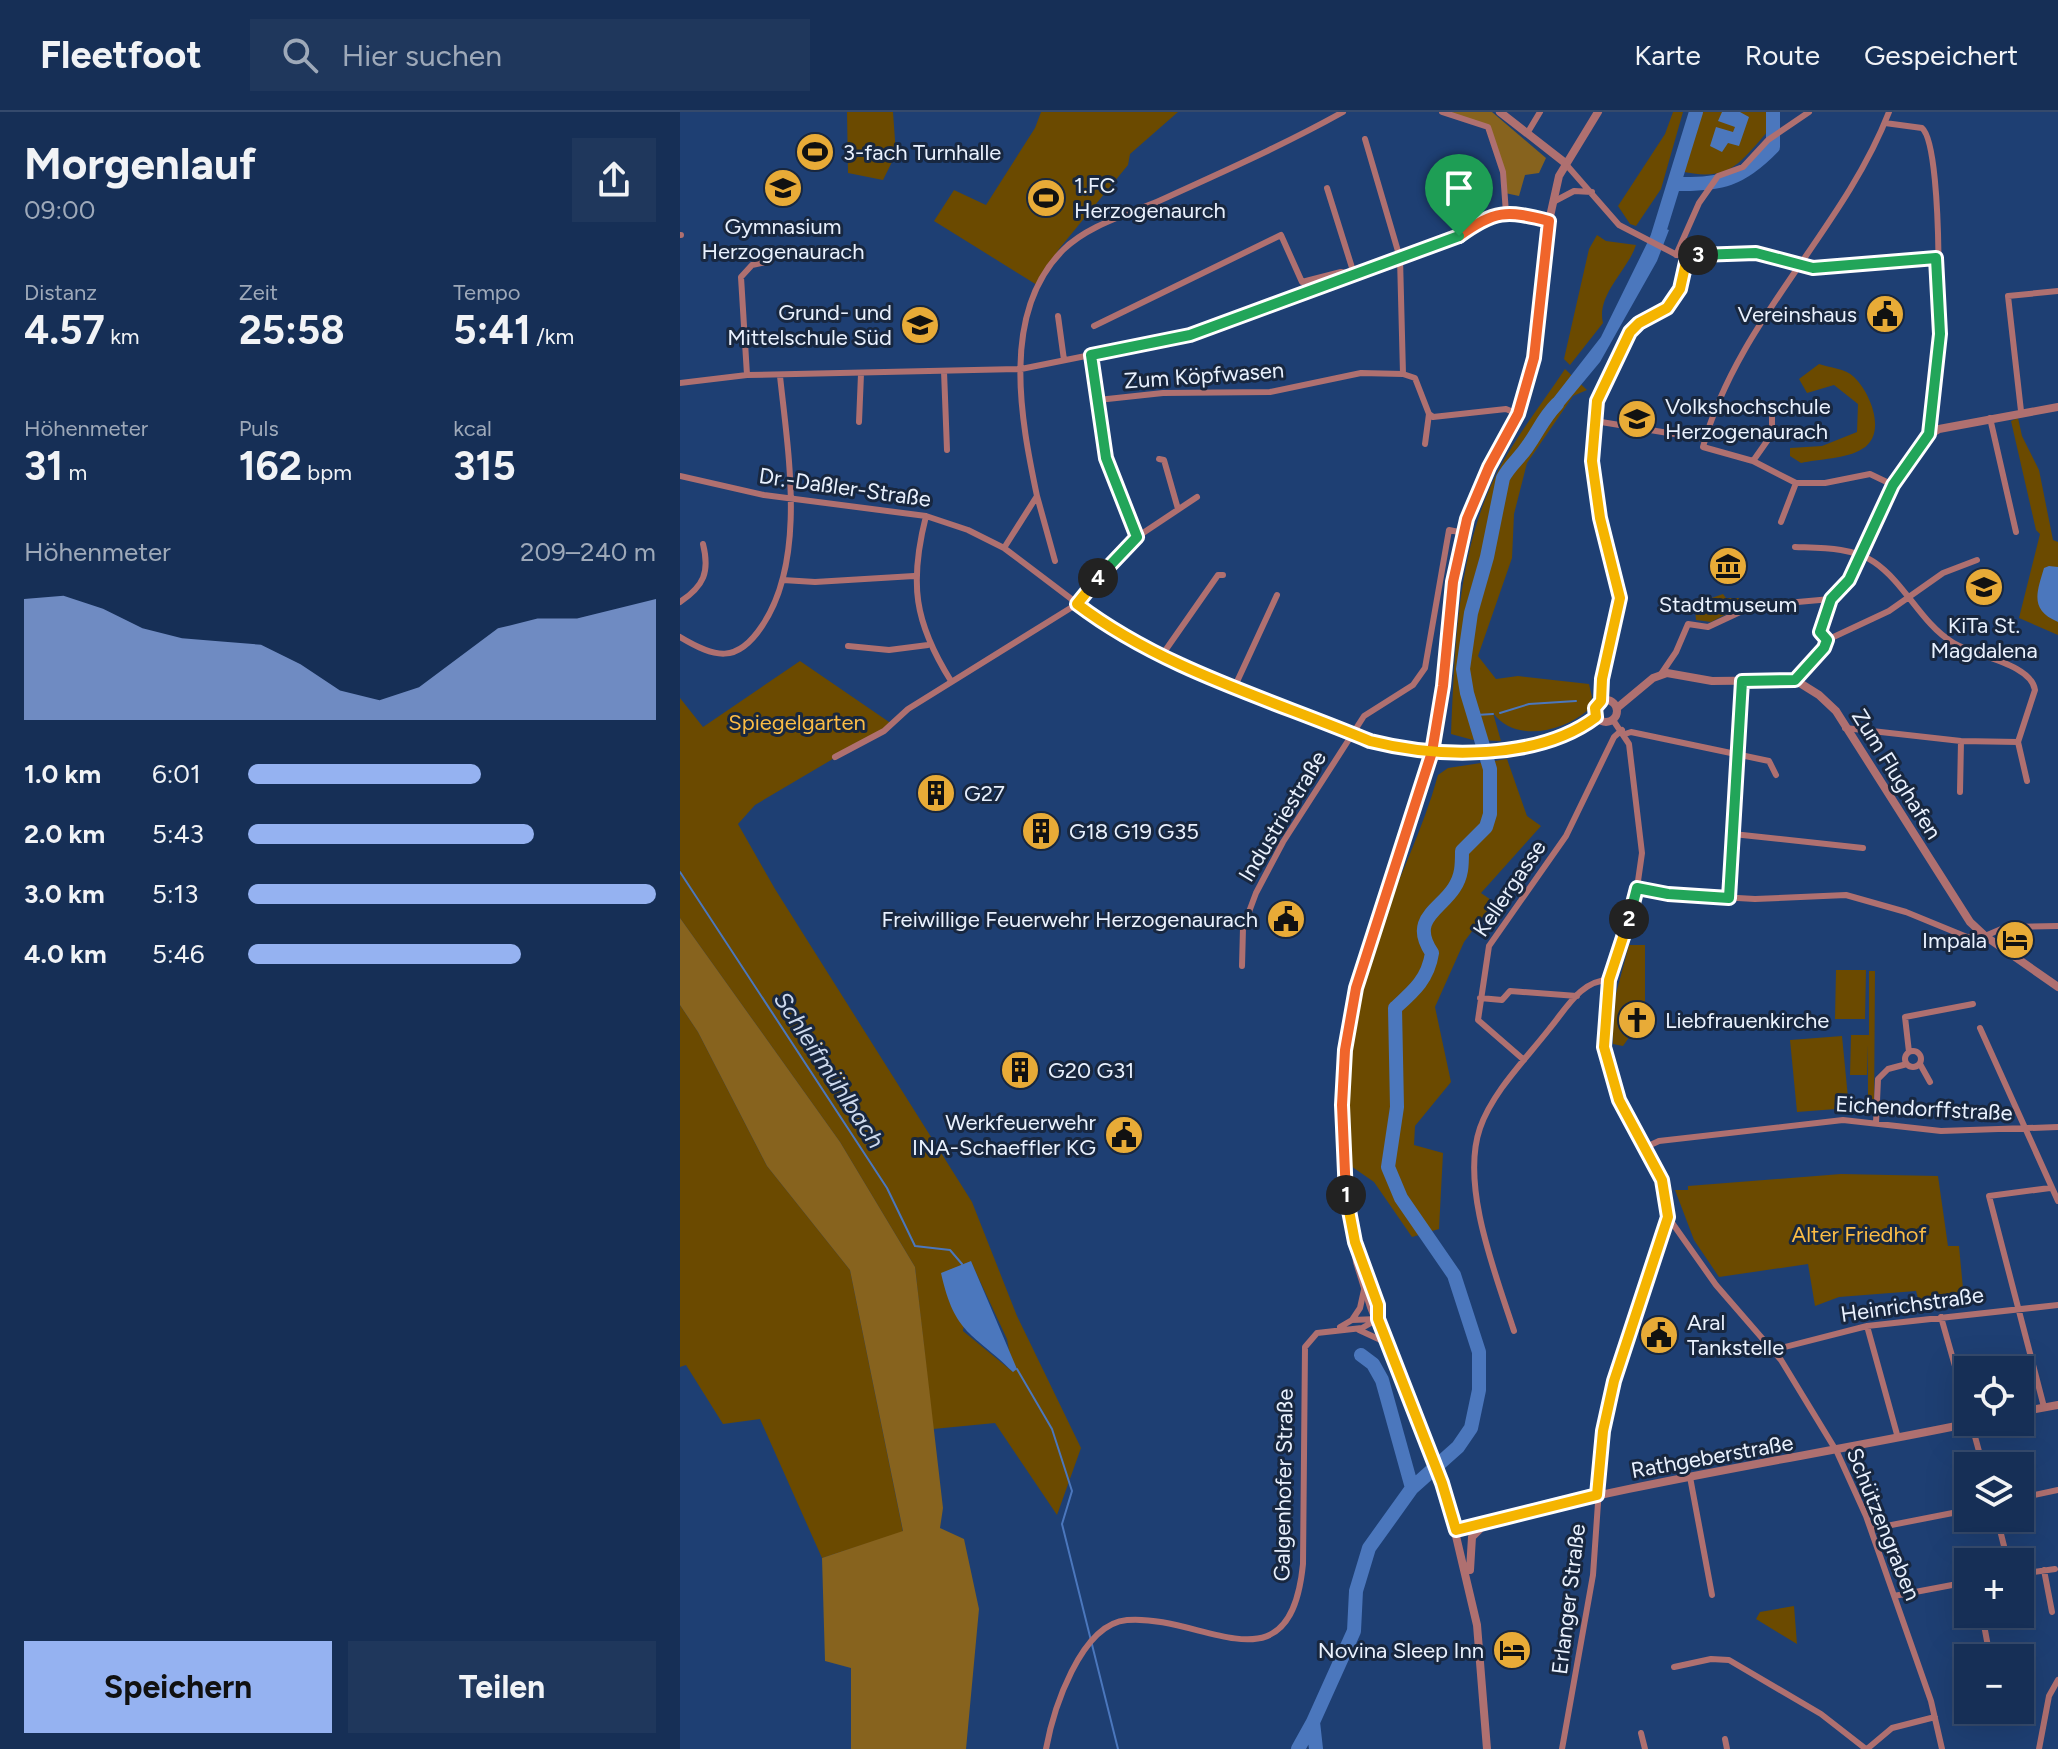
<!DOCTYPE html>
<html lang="de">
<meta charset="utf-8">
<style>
:root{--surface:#162f56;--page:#1f375c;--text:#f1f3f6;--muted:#9ea9b9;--line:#354a6c;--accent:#95b2f1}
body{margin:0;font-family:Figtree,sans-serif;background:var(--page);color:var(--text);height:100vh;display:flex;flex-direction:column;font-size:30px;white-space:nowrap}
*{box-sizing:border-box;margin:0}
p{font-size:26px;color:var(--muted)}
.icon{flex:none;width:44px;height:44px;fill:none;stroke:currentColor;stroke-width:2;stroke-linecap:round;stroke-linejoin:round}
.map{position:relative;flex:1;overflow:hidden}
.side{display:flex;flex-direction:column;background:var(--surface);width:680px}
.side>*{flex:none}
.tools{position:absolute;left:1274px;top:1244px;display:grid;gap:16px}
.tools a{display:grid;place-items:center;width:80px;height:80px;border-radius:0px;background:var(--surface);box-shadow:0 8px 32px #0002,0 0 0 2px var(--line);font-size:40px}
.pin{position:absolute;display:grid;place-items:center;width:68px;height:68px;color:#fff;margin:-82px -34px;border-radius:50% 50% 50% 0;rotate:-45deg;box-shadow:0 0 8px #0007}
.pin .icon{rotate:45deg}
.km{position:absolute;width:40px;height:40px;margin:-20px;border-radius:50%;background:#222;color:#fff;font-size:22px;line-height:40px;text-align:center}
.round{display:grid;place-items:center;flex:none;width:84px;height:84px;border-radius:0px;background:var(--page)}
.headline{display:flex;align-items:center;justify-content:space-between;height:136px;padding:0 24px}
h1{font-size:44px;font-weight:700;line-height:60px}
.stats{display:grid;grid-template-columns:repeat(3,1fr);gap:12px;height:136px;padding:8px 24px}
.stats div{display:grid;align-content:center}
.stats b{font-size:40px;font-weight:700}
.stats small{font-size:22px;font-weight:400}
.stats p{font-size:22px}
.chart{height:224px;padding:16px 24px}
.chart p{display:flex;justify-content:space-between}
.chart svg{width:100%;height:144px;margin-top:8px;fill:var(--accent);opacity:.7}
.primary-button{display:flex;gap:16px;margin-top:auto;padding:16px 24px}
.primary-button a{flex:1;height:92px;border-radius:0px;background:var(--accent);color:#111;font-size:32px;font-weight:700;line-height:92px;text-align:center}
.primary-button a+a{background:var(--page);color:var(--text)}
ul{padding:0 24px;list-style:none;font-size:26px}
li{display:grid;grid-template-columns:128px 96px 1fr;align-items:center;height:60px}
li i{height:20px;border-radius:10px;background:var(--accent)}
header{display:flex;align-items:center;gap:48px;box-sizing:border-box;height:112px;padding:0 40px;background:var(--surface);border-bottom:2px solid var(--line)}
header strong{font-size:38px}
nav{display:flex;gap:44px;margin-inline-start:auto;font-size:28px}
.search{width:560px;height:72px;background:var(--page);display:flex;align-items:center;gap:20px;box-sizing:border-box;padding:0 28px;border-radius:0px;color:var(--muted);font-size:30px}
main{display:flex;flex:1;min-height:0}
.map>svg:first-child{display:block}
.green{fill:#6b4a00;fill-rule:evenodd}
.forest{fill:#87631e}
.water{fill:#4b77bd}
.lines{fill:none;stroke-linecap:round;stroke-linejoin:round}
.stream{stroke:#4b77bd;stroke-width:2}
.river{stroke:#4b77bd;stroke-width:14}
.minor{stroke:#af7070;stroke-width:6}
.tertiary{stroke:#af7070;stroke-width:8}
.split-1-casing{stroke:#fff;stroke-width:16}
.split-2-casing{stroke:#fff;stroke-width:16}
.split-3-casing{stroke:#fff;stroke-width:16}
.split-4-casing{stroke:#fff;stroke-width:16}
.split-5-casing{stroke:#fff;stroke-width:16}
.split-1{stroke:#f0652b;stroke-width:10}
.split-2{stroke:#f5b400;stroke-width:10}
.split-3{stroke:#22a559;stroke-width:10}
.split-4{stroke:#f5b400;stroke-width:10}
.split-5{stroke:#22a559;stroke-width:10}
.labels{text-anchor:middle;stroke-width:6;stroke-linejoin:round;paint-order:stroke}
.poi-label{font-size:22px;fill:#e9f1fe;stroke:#18273f;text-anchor:start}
.street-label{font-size:22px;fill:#e9f1fe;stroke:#18273f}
.park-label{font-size:22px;fill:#fbbc45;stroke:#18273f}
.water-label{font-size:24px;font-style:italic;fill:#ccd8ec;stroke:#18273f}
</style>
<header>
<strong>Fleetfoot</strong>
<div class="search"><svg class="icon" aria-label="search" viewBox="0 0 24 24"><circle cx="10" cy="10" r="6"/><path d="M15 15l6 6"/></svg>Hier suchen</div>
<nav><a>Karte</a><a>Route</a><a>Gespeichert</a></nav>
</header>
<main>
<section class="side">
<div class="headline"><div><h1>Morgenlauf</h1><p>09:00</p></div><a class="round"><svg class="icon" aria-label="share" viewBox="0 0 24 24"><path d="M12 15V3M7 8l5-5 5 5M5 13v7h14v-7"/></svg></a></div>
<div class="stats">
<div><p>Distanz</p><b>4.57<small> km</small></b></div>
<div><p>Zeit</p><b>25:58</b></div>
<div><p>Tempo</p><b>5:41<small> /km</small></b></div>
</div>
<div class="stats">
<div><p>Höhenmeter</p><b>31<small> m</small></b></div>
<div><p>Puls</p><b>162<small> bpm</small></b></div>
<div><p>kcal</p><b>315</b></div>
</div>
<div class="chart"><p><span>Höhenmeter</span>209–240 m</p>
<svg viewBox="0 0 160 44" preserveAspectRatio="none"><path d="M0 44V7L10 6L20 10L30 16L40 19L50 20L60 21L70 27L80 35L90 38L100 34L110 25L120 16L130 13L140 13L150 10L160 7V44z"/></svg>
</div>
<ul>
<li><b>1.0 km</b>6:01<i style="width:57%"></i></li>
<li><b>2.0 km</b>5:43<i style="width:70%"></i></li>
<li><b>3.0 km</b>5:13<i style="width:100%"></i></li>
<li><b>4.0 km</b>5:46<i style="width:67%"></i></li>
</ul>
<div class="primary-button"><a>Speichern</a><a>Teilen</a></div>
</section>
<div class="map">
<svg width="1378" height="1637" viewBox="0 0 1378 1637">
<rect width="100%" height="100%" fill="#1e3f73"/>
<path class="green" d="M167 0H213L216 42 203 68 168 61Z
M361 0H498L450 42 448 53 379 137 357 173 254 109 274 78 306 93 355 16Z
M993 0H1003L981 77 956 114 950 112 938 94 985 22Z
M1016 0H1093V14C1062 46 1054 72 1000 59Z
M917 123 926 129 956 133C948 158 916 183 923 211L890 253 884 247 909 137Z
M1139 252C1150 256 1165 256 1174 265 1190 280 1208 322 1182 337 1167 347 1138 347 1121 351L1110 344V336L1142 334 1177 320 1178 292 1154 273 1127 281 1119 267Z
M885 257 907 278 893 284 847 351 834 402 832 446 798 544 816 567 838 564 909 572 912 585 908 598C883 620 835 631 813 601L821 629 793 628 771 622C775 535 777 438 818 359 837 323 863 290 885 257Z
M1338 306 1342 324 1359 358 1373 428 1378 430V523L1339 506 1360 422 1356 418 1331 309Z
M1043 482 1046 486H1059L1060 495 1031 510 1016 508 1015 498 1023 496V489Z
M120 549 212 612 75 693 58 712 95 777 292 1090 337 1204 401 1336 377 1403 315 1311 253 1317 235 1155 160 1030 0 806V586L23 615ZM291 1150 327 1227 333 1260 283 1219Z
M827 647 847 704 861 714 801 781 814 790 784 830 755 895 771 970 735 1014 734 1033 763 1041 759 1117 732 1125 694 1070 668 1052C668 974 670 897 697 823 717 769 743 718 758 663L768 656Z
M949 833H965V894L955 895 949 900 952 921 943 934 933 932V893Z
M1156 858H1186L1185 907H1155Z
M1189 859H1195L1194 1002H1188V933L1187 963H1170L1171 923H1189Z
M0 893 18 920 87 1054 170 1158 223 1420 142 1446 80 1307 43 1312 6 1253 0 1255Z
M1162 924 1169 996 1117 1000 1110 928Z
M1161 1062 1258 1064 1268 1134H1279L1284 1187 1239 1190 1236 1179 1159 1185 1135 1194 1128 1152 1039 1165 1014 1128 995 1078H1008V1074Z
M1114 1494 1117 1532 1076 1507 1080 1500Z"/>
<path class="forest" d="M762 0H812L866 46 859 61 845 63 839 84 825 81 823 60 808 15Z
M0 806 160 1030 235 1155 263 1396 260 1416 284 1427 299 1497 286 1637H171V1556L145 1549 142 1446 223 1419 170 1158 87 1054 18 920 0 893Z"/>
<path class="water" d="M1042 0H1060L1069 5 1059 34 1048 31 1042 40 1030 34 1036 15 1053 20 1055 15 1038 9Z
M976 113 989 118 977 149 920 250 871 309 861 302 921 225Z
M1369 454 1378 455V510C1349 498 1357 480 1364 456Z
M291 1149 337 1257 333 1260C293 1220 275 1224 261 1161Z"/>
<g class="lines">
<path class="stream" d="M820 601 849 592 896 589
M796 603 813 602
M0 760 207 1076 235 1134 270 1138 282 1152
M337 1257 372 1317 392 1379 382 1412 438 1637"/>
<path class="river" d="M996 72C1041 73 1061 68 1093 35V0
M975 133 1016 0
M681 1243 693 1252 702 1268 732 1376
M618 1637 633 1610
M636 1637 633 1610 674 1519 676 1479 689 1436 732 1376 778 1335 791 1316 799 1278V1240L774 1163 721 1086 708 1055 717 995 715 896C734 879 748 867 752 841 729 807 760 798 774 776 782 764 782 753 782 739L806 715 810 702V657L787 581 783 557 791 501 807 445 823 366C830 353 839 347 847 335 858 320 863 306 877 292"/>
<path class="minor" d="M762 0 808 15 823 60 826 101
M1209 0C1163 119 1057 209 1023 335L1073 349 1116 371H1145L1190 362 1213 373
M1205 11 1242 16C1266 36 1260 285 1249 322
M848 20 860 0
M685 27 720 146 723 262
M884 50 939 113 997 143
M875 89 894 79 912 80
M0 123H1
M996 143 1019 91 1038 64 1063 55 1088 28 1129 0
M1006 150C1043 122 1099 155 1138 156 1177 157 1217 150 1256 146
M378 204 384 248
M414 214 601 123 622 170 661 160 674 162 647 76
M264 259 267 338
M67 263 61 165 72 153 91 149
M0 271 67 263 341 257 510 223 777 125C814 98 825 98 869 109
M418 288 483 281 590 280 681 261 723 262 735 266 749 302 745 332
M1341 299 1328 184 1378 179
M749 302 753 305 826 297 838 302
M1310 306 1336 420
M915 309 1025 327
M179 310 181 262
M479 347 484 348 498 397
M1073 349 1092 322V292
M0 364 84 383 246 404 288 418 324 436 431 517 480 546 690 629 752 640
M357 384 375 449
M246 404C229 471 234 510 271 569
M1101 410 1116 371
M457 425 517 385
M1115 435C1139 436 1173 435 1194 450 1225 471 1241 511 1272 530 1293 544 1351 551 1355 578L1338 630 1347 669
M324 436 357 384C341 308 320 201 383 138 408 113 449 102 481 88 542 60 604 33 663 0
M103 468 135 470 234 464
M0 490C24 474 30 460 23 432
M0 525C35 546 57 552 82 514 127 448 108 340 100 264
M1147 528 1209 499 1263 461 1297 448
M168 534 209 538 248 533
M480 546 538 463H543
M981 562 996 540 1008 512 1028 515 1073 494 1151 487 1140 520 1147 528
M1115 568 1139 543 1147 528
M555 574 597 483
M921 589 922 567 940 486 920 406 912 349 917 289 950 220 959 211 987 196 1000 177 1006 150
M1165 616 1281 629 1338 630
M945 622 951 620 1089 649 1096 663
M155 645 204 619 228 597 397 492 457 425 426 346 411 243
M1280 680 1281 629
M1053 722 1183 736
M957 776 988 782 1075 787 1166 783 1226 800 1287 825 1305 824 1326 815 1378 814
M1049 786 1062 569
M562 854 563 816 576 781 603 730 684 604 733 573 745 556 769 418 784 421
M800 886 822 888 830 879 897 884
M1300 916 1378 1089
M1225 947a8 8 0 1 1 16 0a8 8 0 1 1-16 0Z
M1229 940 1225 905 1293 892
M844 948 798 908 809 834 886 724 934 625 942 618
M1240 952 1250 970
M1196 1011 1198 967 1208 957 1227 952
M966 1035 979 1029 1163 1008 1261 1019 1378 1015
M988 1105 1036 1173 1101 1248 1157 1340 1186 1404 1251 1589 1262 1637
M1261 1205 1288 1300
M672 1208 680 1196 684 1178
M1187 1214 1218 1326
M660 1215 672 1208 698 1207
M679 1218 705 1230
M834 1219C816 1163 780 1074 800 1016 813 979 846 947 870 916 886 897 901 868 929 868
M1093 1238 1187 1214 1378 1193
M1364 1295 1309 1084 1370 1076
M1291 1310 1303 1354
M1010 1365 1032 1483
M1340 1386 1378 1378
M1317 1406 1328 1450
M1191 1417 1288 1398
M1364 1458 1372 1500
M1340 1462 1375 1457
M1214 1484 1288 1470
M1302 1502 1309 1540
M994 1555 1031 1547 1049 1548 1141 1602 1186 1637
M961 1621 965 1637
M1045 1627 1047 1637
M366 1637C373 1599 400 1512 447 1508 524 1502 610 1583 623 1452L625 1235 637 1221 682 1216 698 1207
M882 1637 913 1463 923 1319 945 1231 988 1105 982 1068 939 988 924 935 929 868 957 776 962 741 949 632 933 608
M1187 1637 1212 1616 1255 1605
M1359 1637 1369 1584 1378 1568"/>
<path class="tertiary" d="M820 0 884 50
M1151 487C1203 450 1199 350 1259 317L1378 295
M915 599a11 11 0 1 1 22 0a11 11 0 1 1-22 0Z
M937 596 973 566 987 561 1032 569 1115 568 1139 583 1156 599 1290 810 1305 824 1378 875
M752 640C806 641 872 639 916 605
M679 1139 698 1193V1206
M1340 1300 1378 1293
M776 1418C947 1371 1122 1346 1296 1310
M790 1458 792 1425 807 1410
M807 1637 797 1513 767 1386 691 1195 677 1150 662 1048 665 938 678 871 752 640 778 442 799 378 838 302 854 246 869 109 879 64 918 0"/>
</g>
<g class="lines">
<g class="split-1-casing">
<path id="split-1" d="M666 1083 662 993 665 938 676 876 752 640 763 574 773 470 787 407 809 355 838 302 854 246 869 109C826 98 815 98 779 124"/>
</g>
<g class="split-2-casing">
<path id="split-2" d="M666 1083 675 1130 698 1193V1207L762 1371 776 1418 917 1383 923 1319 934 1269 988 1105 982 1068 939 988 924 935 929 868 949 807"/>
</g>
<g class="split-3-casing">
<path id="split-3" d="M949 807 957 776 988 782 1049 786 1062 569 1115 568 1144 536 1147 528 1140 520 1151 487 1169 468 1213 373 1249 322 1260 222 1256 146 1133 156 1076 141 1018 143"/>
</g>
<g class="split-4-casing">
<path id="split-4" d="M418 466 397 492C484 558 590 587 690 629 757 646 858 649 916 605L915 596 921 589 922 567 940 486 920 406 912 349 917 289 950 220 959 211 987 196 1000 177 1006 150 1018 143"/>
</g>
<g class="split-5-casing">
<path id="split-5" d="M418 466 457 425 426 346 411 243 510 223 779 124"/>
</g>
<use href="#split-1" class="split-1"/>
<use href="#split-2" class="split-2"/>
<use href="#split-3" class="split-3"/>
<use href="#split-4" class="split-4"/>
<use href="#split-5" class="split-5"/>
</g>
<defs>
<g id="stadium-disc" transform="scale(2)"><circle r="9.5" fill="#e8ab37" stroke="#18273f"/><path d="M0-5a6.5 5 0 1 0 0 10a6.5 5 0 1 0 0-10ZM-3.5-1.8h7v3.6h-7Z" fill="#111"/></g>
<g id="school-disc" transform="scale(2)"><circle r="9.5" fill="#e8ab37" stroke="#18273f"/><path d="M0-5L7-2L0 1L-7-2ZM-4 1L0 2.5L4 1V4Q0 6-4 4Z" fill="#111"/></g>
<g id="civic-disc" transform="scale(2)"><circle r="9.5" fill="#e8ab37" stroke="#18273f"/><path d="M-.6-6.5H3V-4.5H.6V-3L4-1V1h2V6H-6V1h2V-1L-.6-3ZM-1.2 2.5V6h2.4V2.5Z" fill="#111"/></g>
<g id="university-disc" transform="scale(2)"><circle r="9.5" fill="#e8ab37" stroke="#18273f"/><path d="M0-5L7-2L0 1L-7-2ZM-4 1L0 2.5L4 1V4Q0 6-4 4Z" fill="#111"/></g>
<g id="museum-disc" transform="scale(2)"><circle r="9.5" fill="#e8ab37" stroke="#18273f"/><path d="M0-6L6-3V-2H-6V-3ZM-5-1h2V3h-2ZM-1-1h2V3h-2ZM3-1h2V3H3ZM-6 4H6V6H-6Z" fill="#111"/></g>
<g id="building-disc" transform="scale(2)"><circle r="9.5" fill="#e8ab37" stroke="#18273f"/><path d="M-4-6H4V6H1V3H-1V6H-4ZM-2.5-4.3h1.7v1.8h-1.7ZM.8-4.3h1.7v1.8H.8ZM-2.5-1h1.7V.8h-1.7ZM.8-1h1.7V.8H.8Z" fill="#111"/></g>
<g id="hotel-disc" transform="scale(2)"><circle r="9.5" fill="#e8ab37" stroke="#18273f"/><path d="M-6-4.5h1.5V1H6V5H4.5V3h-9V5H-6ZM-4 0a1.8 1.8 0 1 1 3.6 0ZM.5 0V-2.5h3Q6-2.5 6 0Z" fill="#111"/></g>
<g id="church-disc" transform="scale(2)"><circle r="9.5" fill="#e8ab37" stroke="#18273f"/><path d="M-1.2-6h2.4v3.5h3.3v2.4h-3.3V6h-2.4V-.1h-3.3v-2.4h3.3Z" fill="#111"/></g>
</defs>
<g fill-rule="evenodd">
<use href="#stadium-disc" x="135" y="40"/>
<use href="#school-disc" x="103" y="76"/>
<use href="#stadium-disc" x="366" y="86"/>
<use href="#civic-disc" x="1205" y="202"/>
<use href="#school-disc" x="240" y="213"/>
<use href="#university-disc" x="957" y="307"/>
<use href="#museum-disc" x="1048" y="454"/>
<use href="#school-disc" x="1304" y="475"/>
<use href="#building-disc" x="256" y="681"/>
<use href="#building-disc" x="361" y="719"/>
<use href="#civic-disc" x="606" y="807"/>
<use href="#hotel-disc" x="1335" y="828"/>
<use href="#church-disc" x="957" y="908"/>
<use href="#building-disc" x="340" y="958"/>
<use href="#civic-disc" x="444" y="1023"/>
<use href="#civic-disc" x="979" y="1223"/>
<use href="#hotel-disc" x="832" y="1538"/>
</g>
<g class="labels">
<g class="poi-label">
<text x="163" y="48">3-fach Turnhalle</text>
<text x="394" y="81">1.FC<tspan x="394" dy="25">Herzogenaurch</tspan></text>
<text x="103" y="122" text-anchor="middle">Gymnasium<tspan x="103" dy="25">Herzogenaurach</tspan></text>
<text x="212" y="208" text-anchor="end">Grund- und<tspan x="212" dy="25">Mittelschule Süd</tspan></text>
<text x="1177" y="210" text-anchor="end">Vereinshaus</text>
<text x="985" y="302">Volkshochschule<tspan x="985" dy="25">Herzogenaurach</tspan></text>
<text x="1048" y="500" text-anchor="middle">Stadtmuseum</text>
<text x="1304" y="521" text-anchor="middle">KiTa St.<tspan x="1304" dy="25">Magdalena</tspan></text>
<text x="284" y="689">G27</text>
<text x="389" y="727">G18 G19 G35</text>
<text x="578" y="815" text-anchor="end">Freiwillige Feuerwehr Herzogenaurach</text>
<text x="1307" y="836" text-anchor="end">Impala</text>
<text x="985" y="916">Liebfrauenkirche</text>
<text x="368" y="966">G20 G31</text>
<text x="416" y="1018" text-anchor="end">Werkfeuerwehr<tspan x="416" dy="25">INA-Schaeffler KG</tspan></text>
<text x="1007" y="1218">Aral<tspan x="1007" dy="25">Tankstelle</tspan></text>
<text x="804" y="1546" text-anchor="end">Novina Sleep Inn</text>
</g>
<g class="street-label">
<text transform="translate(524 263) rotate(-4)" y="8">Zum Köpfwasen</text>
<text transform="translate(165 375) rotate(8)" y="8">Dr.-Daßler-Straße</text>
<text transform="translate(1217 662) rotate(58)" y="8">Zum Flughafen</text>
<text transform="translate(602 704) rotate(-59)" y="8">Industriestraße</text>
<text transform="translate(829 776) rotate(-56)" y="8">Kellergasse</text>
<text transform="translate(1244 996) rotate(3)" y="8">Eichendorffstraße</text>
<text transform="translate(1232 1192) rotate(-8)" y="8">Heinrichstraße</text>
<text transform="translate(1032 1344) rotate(-10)" y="8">Rathgeberstraße</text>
<text transform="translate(603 1373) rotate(-89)" y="8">Galgenhofer Straße</text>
<text transform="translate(1204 1412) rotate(68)" y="8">Schützengraben</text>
<text transform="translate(888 1487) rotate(-83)" y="8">Erlanger Straße</text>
</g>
<g class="park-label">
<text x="117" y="618">Spiegelgarten</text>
<text x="1179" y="1130">Alter Friedhof</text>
</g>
<g class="water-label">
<text transform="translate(149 958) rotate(57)" y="8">Schleifmühlbach</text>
</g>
</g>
</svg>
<div class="tools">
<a><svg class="icon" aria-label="locate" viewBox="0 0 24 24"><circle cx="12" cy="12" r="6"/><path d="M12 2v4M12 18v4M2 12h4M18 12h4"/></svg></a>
<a><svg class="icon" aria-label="layers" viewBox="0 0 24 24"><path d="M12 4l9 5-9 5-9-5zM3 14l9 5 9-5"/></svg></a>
<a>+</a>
<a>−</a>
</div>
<div class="pin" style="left:779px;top:124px;background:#1e9e55"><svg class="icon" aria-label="arrive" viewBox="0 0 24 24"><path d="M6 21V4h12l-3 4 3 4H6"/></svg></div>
<b class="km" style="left:666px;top:1083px">1</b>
<b class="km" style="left:949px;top:807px">2</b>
<b class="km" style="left:1018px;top:143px">3</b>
<b class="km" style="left:418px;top:466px">4</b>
</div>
</main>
